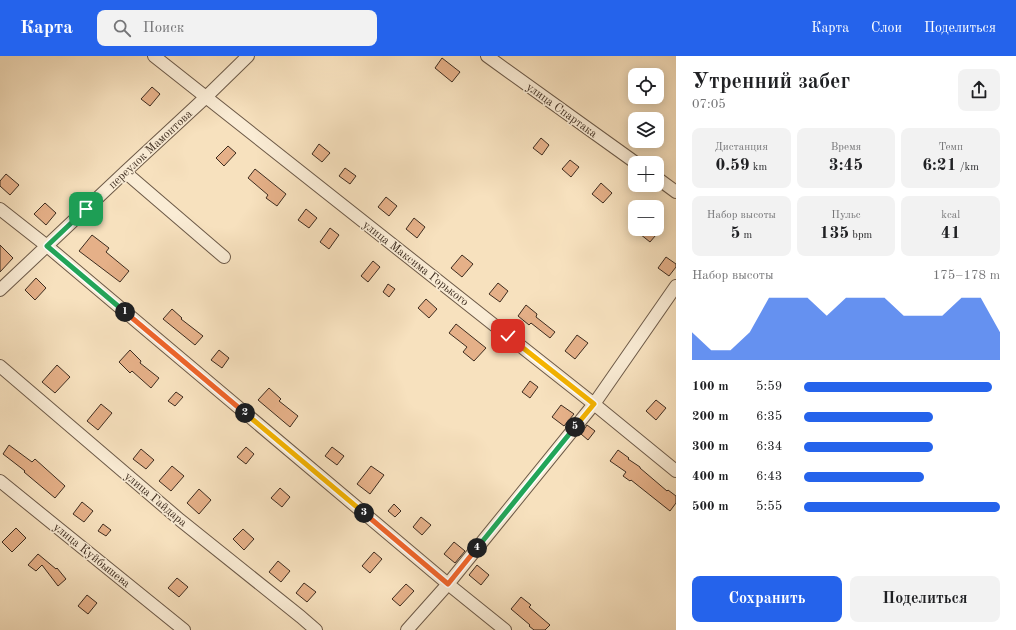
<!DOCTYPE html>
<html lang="ru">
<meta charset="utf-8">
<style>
:root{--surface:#fff;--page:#f2f2f2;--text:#202124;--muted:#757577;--accent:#2563eb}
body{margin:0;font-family:"Old Standard TT",serif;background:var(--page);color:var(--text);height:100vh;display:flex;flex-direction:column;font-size:15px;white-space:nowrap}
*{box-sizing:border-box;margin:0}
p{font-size:13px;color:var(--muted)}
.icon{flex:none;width:22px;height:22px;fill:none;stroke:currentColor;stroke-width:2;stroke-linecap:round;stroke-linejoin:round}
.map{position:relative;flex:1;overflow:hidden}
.side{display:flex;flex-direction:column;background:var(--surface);width:340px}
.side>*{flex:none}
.fabs{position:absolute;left:628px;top:12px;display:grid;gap:8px}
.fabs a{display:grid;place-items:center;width:36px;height:36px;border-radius:8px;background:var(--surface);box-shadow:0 2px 10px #0003;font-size:20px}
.pin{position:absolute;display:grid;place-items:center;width:34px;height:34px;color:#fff;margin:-17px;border-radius:8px;box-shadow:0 2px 6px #0006}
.km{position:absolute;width:20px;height:20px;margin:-10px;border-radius:50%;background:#222;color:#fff;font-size:11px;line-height:20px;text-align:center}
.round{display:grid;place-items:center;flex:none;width:42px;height:42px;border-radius:8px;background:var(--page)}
.headline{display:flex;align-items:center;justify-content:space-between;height:68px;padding:0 16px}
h1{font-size:22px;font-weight:700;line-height:30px}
.metrics{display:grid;grid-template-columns:repeat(3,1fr);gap:6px;height:68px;padding:4px 16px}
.metrics div{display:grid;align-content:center;border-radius:8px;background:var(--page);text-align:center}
.metrics b{font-size:17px;font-weight:700}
.metrics small{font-size:11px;font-weight:400}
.metrics p{font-size:11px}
.chart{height:112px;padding:8px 16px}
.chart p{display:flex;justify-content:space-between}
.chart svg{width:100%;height:72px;margin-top:4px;fill:var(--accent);opacity:.7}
.primary-button{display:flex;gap:8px;margin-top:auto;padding:8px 16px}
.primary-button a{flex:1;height:46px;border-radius:8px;background:var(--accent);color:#fff;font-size:16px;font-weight:700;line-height:46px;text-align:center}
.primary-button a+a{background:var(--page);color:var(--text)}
ul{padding:0 16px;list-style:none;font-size:13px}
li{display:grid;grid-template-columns:64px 48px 1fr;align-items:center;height:30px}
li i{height:10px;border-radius:5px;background:var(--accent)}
header{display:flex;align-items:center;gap:24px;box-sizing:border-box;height:56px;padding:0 20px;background:var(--accent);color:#fff}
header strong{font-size:19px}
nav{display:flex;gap:22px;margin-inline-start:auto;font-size:14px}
.search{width:280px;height:36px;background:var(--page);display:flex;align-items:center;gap:10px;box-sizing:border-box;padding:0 14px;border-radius:8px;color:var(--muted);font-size:15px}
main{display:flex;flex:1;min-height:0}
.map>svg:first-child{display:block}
.building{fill:#e5b088;stroke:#3d2c1f}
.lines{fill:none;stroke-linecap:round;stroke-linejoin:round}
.minor-casing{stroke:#6c5947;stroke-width:14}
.minor{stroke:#faecd5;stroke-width:12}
.split-1-casing{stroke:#fff;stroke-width:8}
.split-2-casing{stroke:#fff;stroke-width:8}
.split-3-casing{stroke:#fff;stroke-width:8}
.split-4-casing{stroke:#fff;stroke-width:8}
.split-5-casing{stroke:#fff;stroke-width:8}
.split-6-casing{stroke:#fff;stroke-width:8}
.split-1{stroke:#22a559;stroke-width:5}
.split-2{stroke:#f0652b;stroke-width:5}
.split-3{stroke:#f5b400;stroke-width:5}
.split-4{stroke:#f0652b;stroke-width:5}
.split-5{stroke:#22a559;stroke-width:5}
.split-6{stroke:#f5b400;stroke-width:5}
.labels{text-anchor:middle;stroke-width:3;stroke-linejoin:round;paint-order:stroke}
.street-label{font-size:12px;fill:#3d2c1f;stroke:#faecd5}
</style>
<header>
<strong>Карта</strong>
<div class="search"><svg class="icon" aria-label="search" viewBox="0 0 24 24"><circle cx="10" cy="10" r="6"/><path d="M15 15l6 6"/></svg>Поиск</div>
<nav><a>Карта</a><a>Слои</a><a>Поделиться</a></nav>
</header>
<main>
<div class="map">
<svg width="676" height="574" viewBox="0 0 676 574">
<rect width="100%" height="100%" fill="#f7e1be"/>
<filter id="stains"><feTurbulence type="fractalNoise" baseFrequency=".005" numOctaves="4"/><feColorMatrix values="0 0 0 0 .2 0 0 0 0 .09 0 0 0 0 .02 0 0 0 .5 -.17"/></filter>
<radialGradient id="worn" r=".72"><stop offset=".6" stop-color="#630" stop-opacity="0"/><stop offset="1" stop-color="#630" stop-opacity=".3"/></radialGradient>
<path class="building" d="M442 2 460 16 452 26 435 12Z
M152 31 160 38 150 50 141 43Z
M541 82 549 89 542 99 533 92Z
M319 88 330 97 322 106 312 98Z
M228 90 236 97 224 110 216 102Z
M570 104 579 111 571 121 562 113Z
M345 112 356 120 350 128 339 120Z
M255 113 286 138 277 150 266 142 268 139 248 122Z
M6 118 19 129 10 139 0 130V125Z
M601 127 612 137 603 147 592 138Z
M386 141 397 150 389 160 378 151Z
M45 147 56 157 46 169 34 158Z
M306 153 317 162 309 172 298 164Z
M414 162 425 171 417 182 406 173Z
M330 172 339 179 329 193 320 186Z
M645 173H661L650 186 640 178Z
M92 179 109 192 106 196 129 215 120 226 79 195Z
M0 189 13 202 0 216Z
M462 199 473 208 462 221 451 212Z
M666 201 676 208V211L669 220 658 212Z
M373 205 380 211 368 226 361 220Z
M36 222 46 232 35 244 25 234Z
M498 227 508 235 500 246 489 238Z
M388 228 395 233 389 241 383 236Z
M426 243 437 253 429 262 418 252Z
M526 249 537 258 536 261 555 276 550 282 531 267 529 269 518 260Z
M172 253 182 262 181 263 203 280 195 289 163 263Z
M456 268 486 292 474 305 463 296 467 291 449 277Z
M577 279 588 287 575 303 565 295Z
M130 294 141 305 140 307 159 322 151 332 132 315 130 317 119 306Z
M219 294 229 302 222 312 211 304Z
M57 309 70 321 55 337 42 326Z
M530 325 538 331 530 342 522 336Z
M269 332 281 343 279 345 298 360 290 371 258 344Z
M176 336 183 341 175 350 168 345Z
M656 344 666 352 656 364 646 355Z
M101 348 112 357 98 374 87 365Z
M561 349 574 358 564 370 552 361Z
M587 369 595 375 588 384 581 378Z
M9 389 32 406 35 403 65 430 55 442 24 416 25 415 3 398Z
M246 391 254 398 246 408 237 401Z
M332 391 344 400 337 409 325 400Z
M141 393 154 404 146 413 133 403Z
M618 394 629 402 628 403 640 411V412L667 435 668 434 676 440V447L670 455 631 424 630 425 623 420 626 416 610 405Z
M172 410 184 420 171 435 159 425Z
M371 410 384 419 370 438 357 428Z
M280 432 290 441 282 451 271 442Z
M199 433 211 444 199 458 187 447Z
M82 446 93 455 84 466 73 458Z
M394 448 401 455 395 461 388 455Z
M421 461 431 469 422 479 413 471Z
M103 468 111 474 106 480 98 475Z
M16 472 26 482 12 496 2 486Z
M243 473 254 483 244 494 233 483Z
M454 486 465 495 455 507 444 498Z
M374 496 382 503 370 517 362 510Z
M38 498 56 513 57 512 66 523 58 530 42 509 36 515 28 509Z
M278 505 290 515 281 526 269 516Z
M477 509 489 519 481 529 469 519Z
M177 522 188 531 179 541 168 532Z
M304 527 316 536 307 546 296 537Z
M406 528 414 535 400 550 392 543Z
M87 539 97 547 88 558 78 550Z
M521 541 531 549 529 551 550 569 545 574H534L529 570 530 569 511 553Z"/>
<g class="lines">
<g class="minor-casing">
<path id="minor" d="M154 0 594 348 676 415
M487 0 636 107
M125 116 224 201
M657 122 676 136
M0 153 47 190 448 528 505 574
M0 234 125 116 206 41 248 0
M0 310 180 464 301 561 316 574
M0 425 184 574
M407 574 448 528 594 348 676 230"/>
</g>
<use href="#minor" class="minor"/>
</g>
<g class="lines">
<g class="split-1-casing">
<path id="split-1" d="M86 153 47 190 125 256"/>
</g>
<g class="split-2-casing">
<path id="split-2" d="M125 256 245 357"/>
</g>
<g class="split-3-casing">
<path id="split-3" d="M245 357 364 457"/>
</g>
<g class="split-4-casing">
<path id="split-4" d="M364 457 448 528 477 492"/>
</g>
<g class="split-5-casing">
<path id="split-5" d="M477 492 575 371"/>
</g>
<g class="split-6-casing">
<path id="split-6" d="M508 280 594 348 575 371"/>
</g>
<use href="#split-1" class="split-1"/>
<use href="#split-2" class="split-2"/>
<use href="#split-3" class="split-3"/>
<use href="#split-4" class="split-4"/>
<use href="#split-5" class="split-5"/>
<use href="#split-6" class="split-6"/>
</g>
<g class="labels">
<g class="street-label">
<text transform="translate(562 54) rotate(36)" y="4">улица Спартака</text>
<text transform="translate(150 93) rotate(-43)" y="4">переулок Мамонтова</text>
<text transform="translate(416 207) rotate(38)" y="4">улица Максима Горького</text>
<text transform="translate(156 443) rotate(40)" y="4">улица Гайдара</text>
<text transform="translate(92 499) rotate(39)" y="4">улица Куйбышева</text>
</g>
</g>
<rect width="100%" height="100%" filter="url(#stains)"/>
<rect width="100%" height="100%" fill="url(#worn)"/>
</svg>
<div class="fabs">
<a><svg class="icon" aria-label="locate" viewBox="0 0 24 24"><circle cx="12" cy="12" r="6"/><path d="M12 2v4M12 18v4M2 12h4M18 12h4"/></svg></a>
<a><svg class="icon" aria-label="layers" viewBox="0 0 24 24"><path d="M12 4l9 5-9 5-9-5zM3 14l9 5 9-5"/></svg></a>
<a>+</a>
<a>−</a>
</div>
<div class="pin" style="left:86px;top:153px;background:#1e9e55"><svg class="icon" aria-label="arrive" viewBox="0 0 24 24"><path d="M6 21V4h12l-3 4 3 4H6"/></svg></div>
<div class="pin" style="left:508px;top:280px;background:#d93025"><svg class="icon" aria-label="check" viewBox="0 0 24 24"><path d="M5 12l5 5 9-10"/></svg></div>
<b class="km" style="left:125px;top:256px">1</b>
<b class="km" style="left:245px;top:357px">2</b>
<b class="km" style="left:364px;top:457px">3</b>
<b class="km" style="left:477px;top:492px">4</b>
<b class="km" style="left:575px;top:371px">5</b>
</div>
<section class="side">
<div class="headline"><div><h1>Утренний забег</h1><p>07:05</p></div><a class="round"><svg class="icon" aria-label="share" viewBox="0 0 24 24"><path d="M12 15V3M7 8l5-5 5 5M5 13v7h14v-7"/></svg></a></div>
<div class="metrics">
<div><p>Дистанция</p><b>0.59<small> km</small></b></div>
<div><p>Время</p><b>3:45</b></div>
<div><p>Темп</p><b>6:21<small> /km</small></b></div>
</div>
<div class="metrics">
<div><p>Набор высоты</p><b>5<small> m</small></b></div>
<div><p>Пульс</p><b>135<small> bpm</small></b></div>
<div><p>kcal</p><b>41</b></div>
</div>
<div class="chart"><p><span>Набор высоты</span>175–178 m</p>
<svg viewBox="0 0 160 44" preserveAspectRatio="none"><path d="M0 44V27L10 38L20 38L30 27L40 6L50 6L60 6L70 17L80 6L90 6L100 6L110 17L120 17L130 17L140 6L150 6L160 27V44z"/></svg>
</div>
<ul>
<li><b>100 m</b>5:59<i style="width:96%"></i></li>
<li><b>200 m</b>6:35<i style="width:66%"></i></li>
<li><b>300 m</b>6:34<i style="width:66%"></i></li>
<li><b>400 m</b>6:43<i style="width:61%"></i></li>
<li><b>500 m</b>5:55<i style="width:100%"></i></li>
</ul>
<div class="primary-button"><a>Сохранить</a><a>Поделиться</a></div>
</section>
</main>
